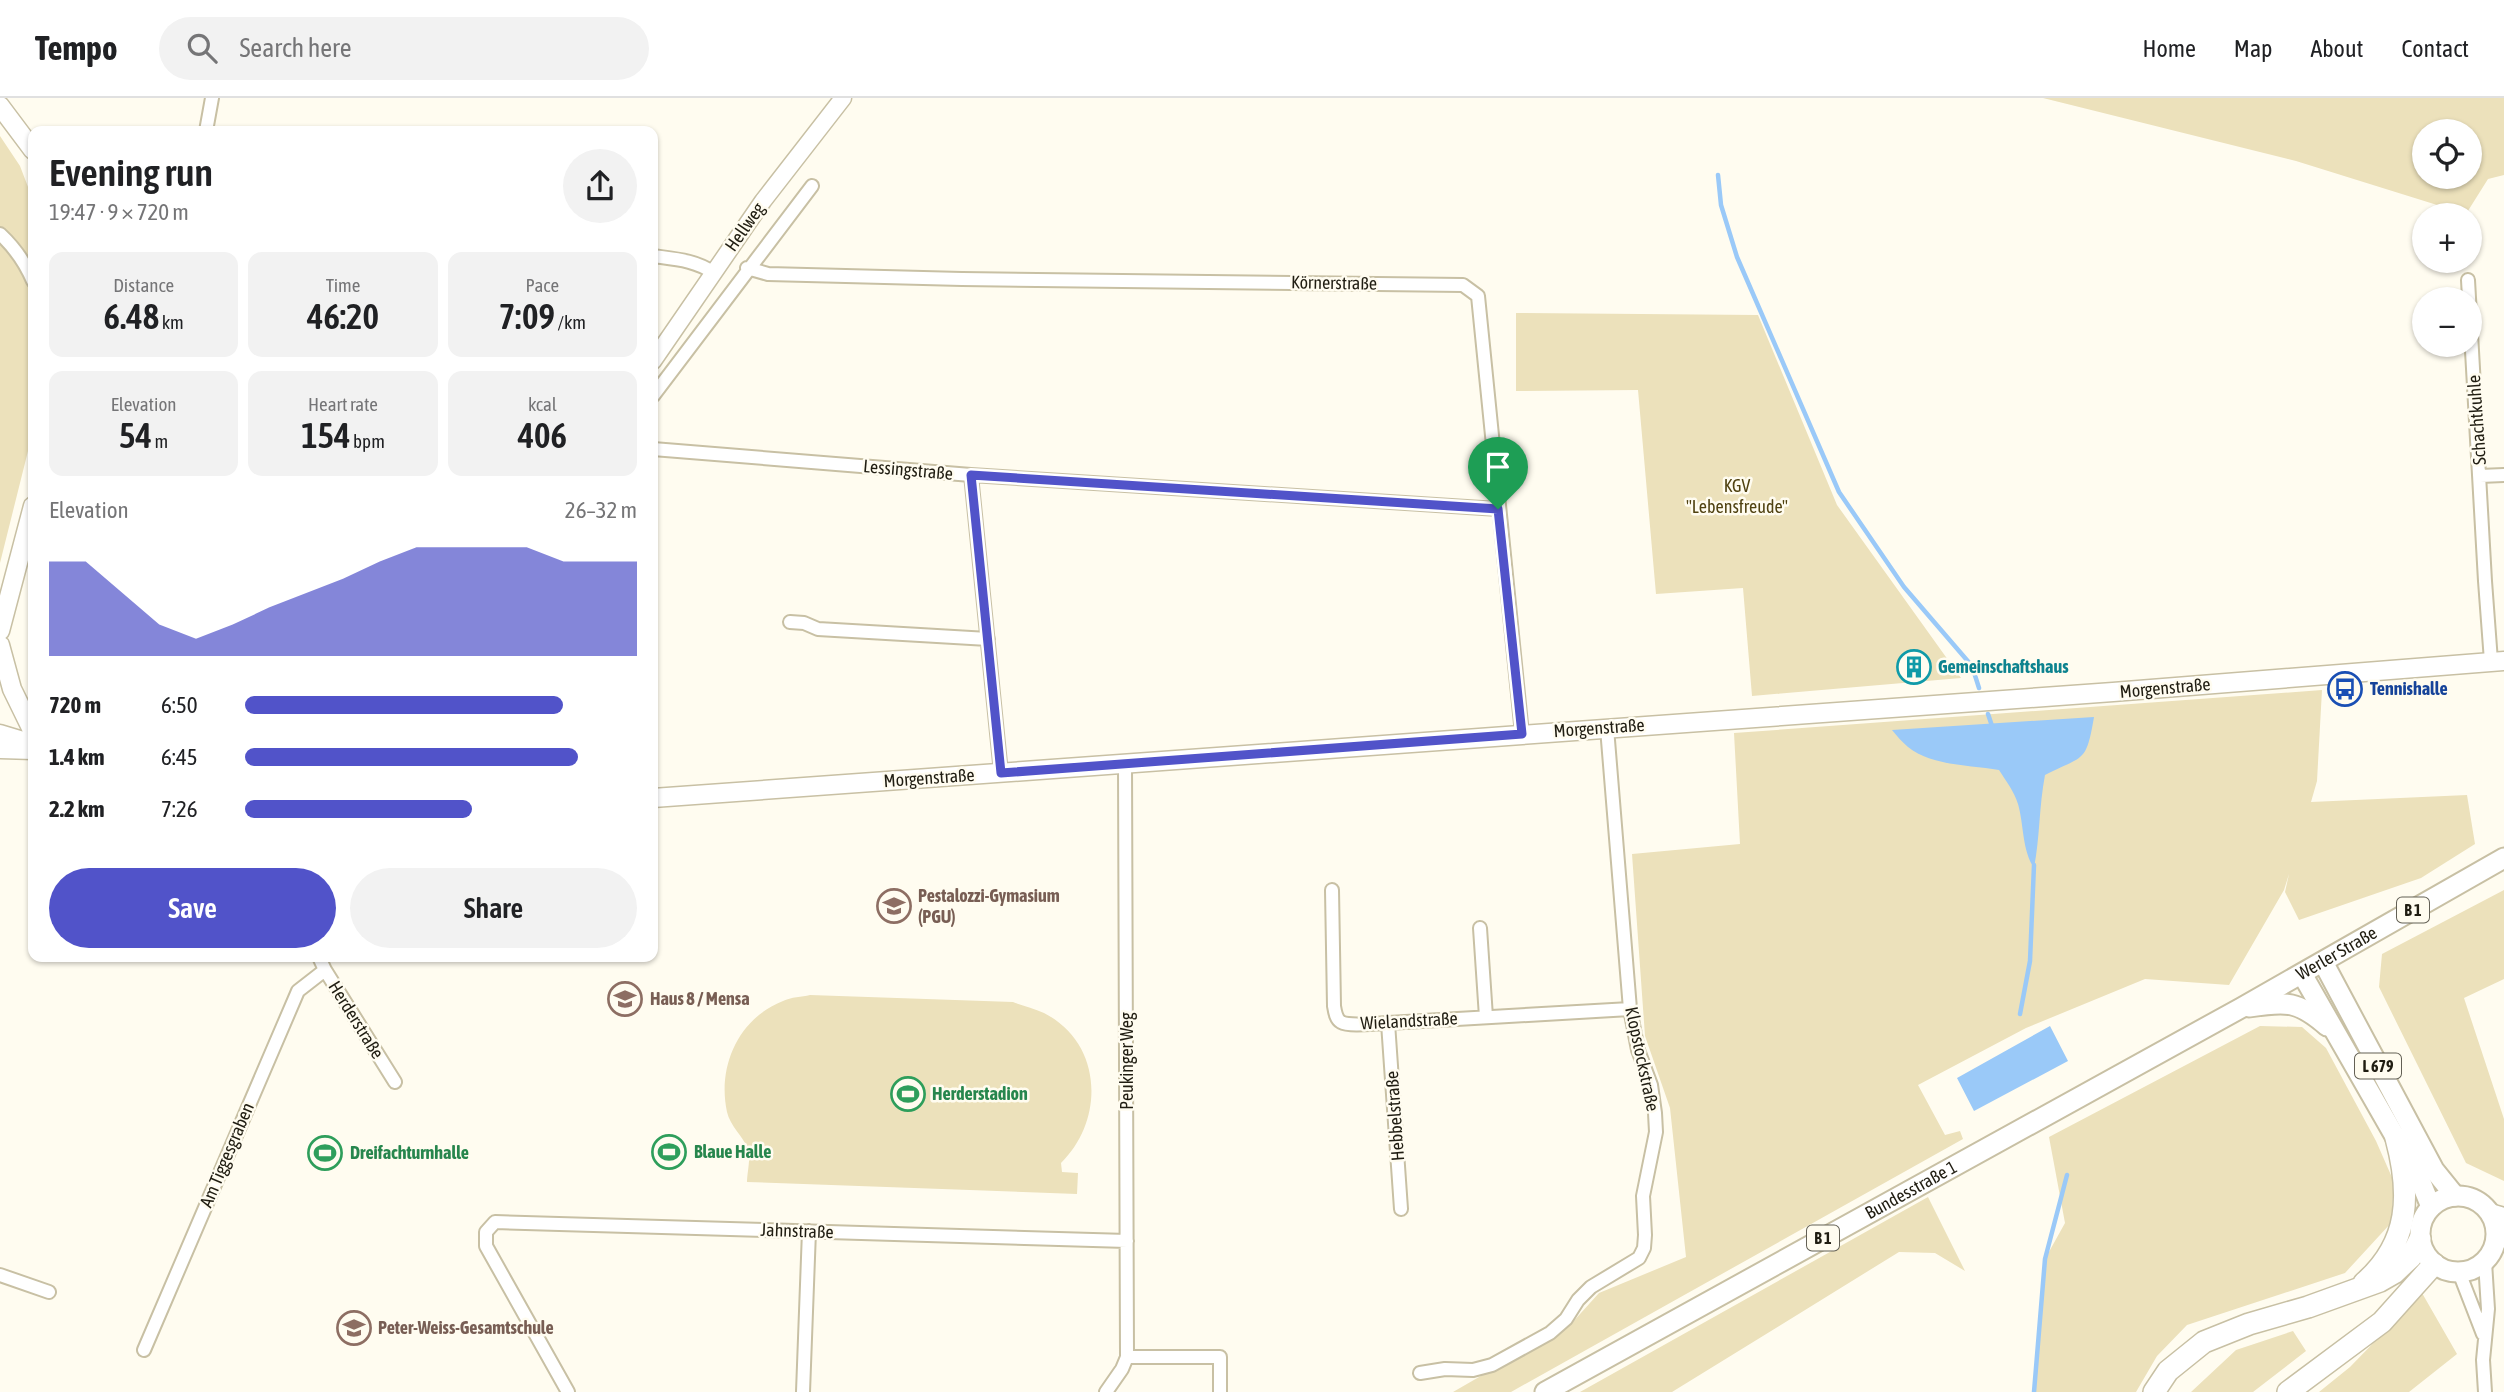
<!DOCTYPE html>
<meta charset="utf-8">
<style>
:root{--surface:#fff;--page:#f2f2f2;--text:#202124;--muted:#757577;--line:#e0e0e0;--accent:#5153c9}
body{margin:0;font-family:"Asap Condensed",sans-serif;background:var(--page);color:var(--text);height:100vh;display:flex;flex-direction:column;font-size:26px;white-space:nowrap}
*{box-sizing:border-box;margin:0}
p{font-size:23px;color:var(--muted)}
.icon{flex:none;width:38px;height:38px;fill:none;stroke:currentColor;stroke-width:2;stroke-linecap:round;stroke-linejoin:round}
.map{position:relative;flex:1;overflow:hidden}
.panel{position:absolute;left:28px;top:28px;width:630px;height:836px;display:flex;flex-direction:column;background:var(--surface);border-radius:14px;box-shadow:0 2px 5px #0004}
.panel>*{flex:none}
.tools{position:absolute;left:2412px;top:21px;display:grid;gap:14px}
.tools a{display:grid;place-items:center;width:70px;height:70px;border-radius:50%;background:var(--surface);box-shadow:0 2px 5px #0004;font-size:35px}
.pin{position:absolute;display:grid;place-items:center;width:60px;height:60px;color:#fff;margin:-72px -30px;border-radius:50% 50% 50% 0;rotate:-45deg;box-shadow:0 0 7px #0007}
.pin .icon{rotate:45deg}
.round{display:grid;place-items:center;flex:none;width:74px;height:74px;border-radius:37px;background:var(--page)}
.summary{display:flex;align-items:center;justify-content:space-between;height:119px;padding:0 21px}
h1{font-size:38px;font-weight:600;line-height:52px}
.stats{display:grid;grid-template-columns:repeat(3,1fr);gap:10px;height:119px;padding:7px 21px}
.stats div{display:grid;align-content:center;border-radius:14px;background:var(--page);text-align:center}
.stats b{font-size:35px;font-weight:600}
.stats small{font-size:19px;font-weight:400}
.stats p{font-size:19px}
.chart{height:196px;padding:14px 21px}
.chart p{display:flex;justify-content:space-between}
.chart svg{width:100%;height:126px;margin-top:7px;fill:var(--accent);opacity:.7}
.button{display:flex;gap:14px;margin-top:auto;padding:14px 21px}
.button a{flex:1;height:80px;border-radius:42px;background:var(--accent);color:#fff;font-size:28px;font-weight:600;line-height:80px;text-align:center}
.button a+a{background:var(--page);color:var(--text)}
ul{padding:0 21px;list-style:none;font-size:23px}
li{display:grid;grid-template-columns:112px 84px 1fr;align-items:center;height:52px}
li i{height:18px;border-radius:9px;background:var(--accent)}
header{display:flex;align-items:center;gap:42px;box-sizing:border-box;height:98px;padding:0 35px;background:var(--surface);border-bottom:2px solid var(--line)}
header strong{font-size:33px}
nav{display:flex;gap:38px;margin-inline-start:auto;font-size:24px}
.search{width:490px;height:63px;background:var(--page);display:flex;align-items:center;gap:18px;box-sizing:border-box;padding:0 24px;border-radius:38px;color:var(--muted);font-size:26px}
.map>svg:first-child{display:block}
.green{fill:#ece1bb;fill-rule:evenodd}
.water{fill:#9ac9f8}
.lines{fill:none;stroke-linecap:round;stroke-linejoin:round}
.stream{stroke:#9ac9f8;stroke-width:4.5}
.minor-casing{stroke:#c8c0a4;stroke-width:16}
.tertiary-casing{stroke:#c8c0a4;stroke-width:19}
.secondary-casing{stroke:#c8c0a4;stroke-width:21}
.primary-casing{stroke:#c8c0a4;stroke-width:23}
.trunk-casing{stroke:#c8c0a4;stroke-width:24}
.minor{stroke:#fff;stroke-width:12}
.tertiary{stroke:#fff;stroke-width:16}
.secondary{stroke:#fff;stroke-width:18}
.primary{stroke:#fff;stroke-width:19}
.trunk{stroke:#fff;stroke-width:21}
.route-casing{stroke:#fff;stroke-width:14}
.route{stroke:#5153c9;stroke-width:9}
.labels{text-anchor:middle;stroke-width:5;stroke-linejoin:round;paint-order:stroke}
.shield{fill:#fffcf0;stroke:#636055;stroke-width:2}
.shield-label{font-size:16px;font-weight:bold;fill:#201d12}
.street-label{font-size:18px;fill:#201d12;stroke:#fffcf0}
.park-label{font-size:18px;fill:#504211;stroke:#fffcf0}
.culture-label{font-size:18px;font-weight:bold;fill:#0d838f;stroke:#fffcf0;text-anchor:start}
.transit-label{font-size:18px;font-weight:bold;fill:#164399;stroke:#fffcf0;text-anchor:start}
.education-label{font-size:18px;font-weight:bold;fill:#785e54;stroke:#fffcf0;text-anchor:start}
.leisure-label{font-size:18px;font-weight:bold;fill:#27864d;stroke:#fffcf0;text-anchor:start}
</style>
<header>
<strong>Tempo</strong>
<div class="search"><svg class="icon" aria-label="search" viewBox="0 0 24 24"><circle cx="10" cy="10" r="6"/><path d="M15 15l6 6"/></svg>Search here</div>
<nav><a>Home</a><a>Map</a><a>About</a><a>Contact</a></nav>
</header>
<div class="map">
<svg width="2504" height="1294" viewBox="0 0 2504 1294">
<rect width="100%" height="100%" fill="#fffcf0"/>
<path class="green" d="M2043 0H2504V77L2488 81 2466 116 2296 63ZM2424 33H2469V79H2424Z
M0 38 20 68 33 102V333L0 465Z
M1516 215 1758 217 1837 407 1961 580 1752 598 1743 490 1656 496 1638 292 1516 293Z
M2322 592 2317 683 2311 704 2467 697 2475 746 2421 780 2299 822 2285 794 2289 776 2284 792 2229 887 2145 881 2026 930 1918 987 1945 1037 1960 1033 1963 1041 1511 1294H1453L1571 1226 1599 1195 1686 1159 1670 1010 1645 938 1632 756 1740 746 1734 635Z
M2504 792V881L2464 900 2504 1021V1083L2466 1065 2379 889 2382 856Z
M810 897 1013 904C1023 908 1034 910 1044 915 1103 945 1105 1022 1061 1065L1062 1074 1078 1075 1077 1096 747 1084C747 1075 751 1060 748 1051 743 1038 730 1028 727 1014 717 968 739 920 783 903 791 899 802 899 810 897Z
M2260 928 2302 929 2326 950 2376 1043 2394 1084 2391 1125 2345 1175 2187 1227 2157 1258 2136 1294H2034L2045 1161 2065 1125 2049 1039Z
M1928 1099 1965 1173 1935 1155 1899 1154 1672 1294H1580Z
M2422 1195 2457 1256 2409 1294H2319L2350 1269Z
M2293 1233 2306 1253 2253 1294H2191L2236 1252Z"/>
<path class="water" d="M2094 619C2086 666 2084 657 2045 677 2039 708 2040 739 2034 770 2022 752 2024 727 2018 706 2014 693 2006 683 1999 672 1970 667 1932 668 1908 649 1902 644 1897 638 1892 632Z
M2050 928 2068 963 1974 1013 1957 980Z"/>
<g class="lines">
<path class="stream" d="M1718 77 1721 107 1737 159 1839 394 1904 489 1972 568 1979 590
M1988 616 1993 631
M2020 916 2030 863 2034 767
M2034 1294 2045 1161 2067 1077"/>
<g class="minor-casing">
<path id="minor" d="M206 33 212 0
M0 136C15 150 25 164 33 183
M653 158C675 161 695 162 714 175
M747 170 768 176 962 181 1463 187 1478 198 1522 636
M2468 182 2485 483 2491 563
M653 298 812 88
M653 351 971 377 1498 411
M971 377 1001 675
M2480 378 2504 377
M790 524 804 525 818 531 988 541
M1332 792 1334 908C1335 914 1336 921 1341 924 1350 929 1377 925 1388 925L1630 911
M1480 830 1486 919
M319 859 325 872 395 984
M1388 925 1401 1111
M2459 1174 2483 1236
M0 1177 49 1194
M144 1252 298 893 325 872
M1127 1259H1220V1294
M1420 1275 1445 1271 1473 1272 1492 1267 1550 1235 1566 1221 1578 1202 1591 1189 1639 1160 1644 1150 1645 1137 1643 1098 1656 1034 1655 1015 1651 987 1638 952 1630 911 1607 630
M568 1294 486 1148V1134L495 1124 1127 1143
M803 1294 809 1133
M1106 1294 1122 1271 1127 1259 1125 666
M2485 1294 2483 1262 2488 1211 2485 1164"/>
</g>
<g class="tertiary-casing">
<path id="tertiary" d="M653 263 763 103 843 0"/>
</g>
<g class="secondary-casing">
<path id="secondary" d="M0 8 33 52
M0 533 33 408
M0 547 12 591 33 634
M0 636 33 646
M0 651 33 652
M653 700 2113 594 2504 563
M2490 1115 2504 1119
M2496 1142 2504 1140"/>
</g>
<g class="primary-casing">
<g id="primary">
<path d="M2323 864 2434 1072 2455 1098"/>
<path d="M2302 876 2420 1082 2431 1109"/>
<path d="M2249 909C2287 903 2298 903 2327 928"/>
<circle cx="2458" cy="1136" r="38"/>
<path id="s1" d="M1545 1294 2241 910 2504 760"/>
</g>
</g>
<g class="trunk-casing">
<path id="trunk" d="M2364 1185C2410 1145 2411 1096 2396 1040
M2154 1294 2168 1273 2204 1244 2249 1226 2308 1209 2380 1183 2394 1175 2411 1159 2420 1141
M2288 1294 2382 1224 2434 1166"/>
</g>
<use href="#minor" class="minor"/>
<use href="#tertiary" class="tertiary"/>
<use href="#secondary" class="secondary"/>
<use href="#primary" class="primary"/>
<use href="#trunk" class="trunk"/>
</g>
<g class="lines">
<g class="route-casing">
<path id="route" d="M971 377 1498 411 1522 636 1001 675Z"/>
</g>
<use href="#route" class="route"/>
</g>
<defs>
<g id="building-ring" transform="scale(1.75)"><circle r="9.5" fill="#fffcf0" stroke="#0f9aa8" stroke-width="1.5"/><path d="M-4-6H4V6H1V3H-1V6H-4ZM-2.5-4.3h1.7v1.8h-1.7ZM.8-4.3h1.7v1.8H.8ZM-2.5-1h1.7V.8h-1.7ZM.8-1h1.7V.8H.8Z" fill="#0f9aa8"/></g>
<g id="bus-ring" transform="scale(1.75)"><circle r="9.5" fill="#fffcf0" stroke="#1a4fb4" stroke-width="1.5"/><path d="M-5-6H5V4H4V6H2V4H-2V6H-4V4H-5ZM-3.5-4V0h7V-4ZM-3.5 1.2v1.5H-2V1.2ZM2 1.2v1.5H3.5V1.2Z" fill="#1a4fb4"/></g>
<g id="school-ring" transform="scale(1.75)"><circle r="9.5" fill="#fffcf0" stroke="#8d6e63" stroke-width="1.5"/><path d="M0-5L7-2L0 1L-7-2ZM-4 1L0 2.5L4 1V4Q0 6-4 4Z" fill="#8d6e63"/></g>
<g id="stadium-ring" transform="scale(1.75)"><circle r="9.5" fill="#fffcf0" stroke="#2e9e5b" stroke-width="1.5"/><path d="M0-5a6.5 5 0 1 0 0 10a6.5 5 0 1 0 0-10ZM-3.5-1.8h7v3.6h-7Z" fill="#2e9e5b"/></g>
</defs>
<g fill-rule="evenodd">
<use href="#building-ring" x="1914" y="569"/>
<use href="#bus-ring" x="2345" y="591"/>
<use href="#school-ring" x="894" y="808"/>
<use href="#school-ring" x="625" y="901"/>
<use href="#stadium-ring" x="908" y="996"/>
<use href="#stadium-ring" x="669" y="1054"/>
<use href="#stadium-ring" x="325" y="1055"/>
<use href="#school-ring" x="354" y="1230"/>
</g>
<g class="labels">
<g class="shield">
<rect x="2397" y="799.5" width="32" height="25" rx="5"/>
<rect x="2355" y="955.5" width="46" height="25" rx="5"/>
<rect x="1807" y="1127.5" width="32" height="25" rx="5"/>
</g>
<g class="shield-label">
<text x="2413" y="818">B 1</text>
<text x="2378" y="974">L 679</text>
<text x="1823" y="1146">B 1</text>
</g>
<g class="street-label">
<text transform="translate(745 129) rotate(-55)" y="6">Hellweg</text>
<text transform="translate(1334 185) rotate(1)" y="6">Körnerstraße</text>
<text transform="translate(2477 322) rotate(-94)" y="6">Schachtkuhle</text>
<text transform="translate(908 372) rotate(5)" y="6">Lessingstraße</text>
<text transform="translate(2165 590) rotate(-5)" y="6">Morgenstraße</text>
<text transform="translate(1599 630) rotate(-4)" y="6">Morgenstraße</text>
<text transform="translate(929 680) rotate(-4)" y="6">Morgenstraße</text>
<text dy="6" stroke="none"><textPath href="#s1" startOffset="905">Werler Straße</textPath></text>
<text transform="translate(356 922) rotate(58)" y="6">Herderstraße</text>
<text transform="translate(1409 923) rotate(-3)" y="6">Wielandstraße</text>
<text transform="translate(1642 961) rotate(78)" y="6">Klopstockstraße</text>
<text transform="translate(1127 963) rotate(-90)" y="6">Peukinger Weg</text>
<text transform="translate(1395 1018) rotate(-94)" y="6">Hebbelstraße</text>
<text transform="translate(227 1057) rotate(-67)" y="6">Am Tiggesgraben</text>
<text dy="6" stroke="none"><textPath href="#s1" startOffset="418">Bundesstraße 1</textPath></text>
<text transform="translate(797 1133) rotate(2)" y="6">Jahnstraße</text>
</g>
<g class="park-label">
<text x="1737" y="394">KGV<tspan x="1737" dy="21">"Lebensfreude"</tspan></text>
</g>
<g class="culture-label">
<text x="1938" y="575">Gemeinschaftshaus</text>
</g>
<g class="transit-label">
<text x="2370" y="597">Tennishalle</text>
</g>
<g class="education-label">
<text x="918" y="804">Pestalozzi-Gymasium<tspan x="918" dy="21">(PGU)</tspan></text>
<text x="650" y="907">Haus 8 / Mensa</text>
<text x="378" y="1236">Peter-Weiss-Gesamtschule</text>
</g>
<g class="leisure-label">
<text x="932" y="1002">Herderstadion</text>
<text x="694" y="1060">Blaue Halle</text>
<text x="350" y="1061">Dreifachturnhalle</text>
</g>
</g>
</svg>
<div class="tools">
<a><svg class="icon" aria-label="locate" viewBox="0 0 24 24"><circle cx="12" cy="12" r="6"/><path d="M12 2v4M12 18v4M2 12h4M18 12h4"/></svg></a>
<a>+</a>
<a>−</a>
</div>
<div class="pin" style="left:1498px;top:411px;background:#1e9e55"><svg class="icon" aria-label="arrive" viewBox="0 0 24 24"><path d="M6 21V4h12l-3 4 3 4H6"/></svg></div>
<section class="panel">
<div class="summary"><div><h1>Evening run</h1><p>19:47 · 9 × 720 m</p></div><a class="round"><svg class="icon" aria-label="share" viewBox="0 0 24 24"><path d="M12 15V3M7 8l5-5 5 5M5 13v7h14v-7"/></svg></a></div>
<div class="stats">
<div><p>Distance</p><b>6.48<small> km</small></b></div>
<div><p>Time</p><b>46:20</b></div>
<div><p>Pace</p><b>7:09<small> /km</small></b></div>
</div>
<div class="stats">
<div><p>Elevation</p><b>54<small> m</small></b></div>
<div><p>Heart rate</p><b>154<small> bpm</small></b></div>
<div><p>kcal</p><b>406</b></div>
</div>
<div class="chart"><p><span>Elevation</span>26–32 m</p>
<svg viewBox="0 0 160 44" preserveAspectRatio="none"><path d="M0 44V11L10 11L20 22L30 33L40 38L50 33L60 27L70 22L80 17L90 11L100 6L110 6L120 6L130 6L140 11L150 11L160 11V44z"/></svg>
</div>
<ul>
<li><b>720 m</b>6:50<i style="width:81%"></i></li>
<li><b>1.4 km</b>6:45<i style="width:85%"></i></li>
<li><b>2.2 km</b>7:26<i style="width:58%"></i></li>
</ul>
<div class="button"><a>Save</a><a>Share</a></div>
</section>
</div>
